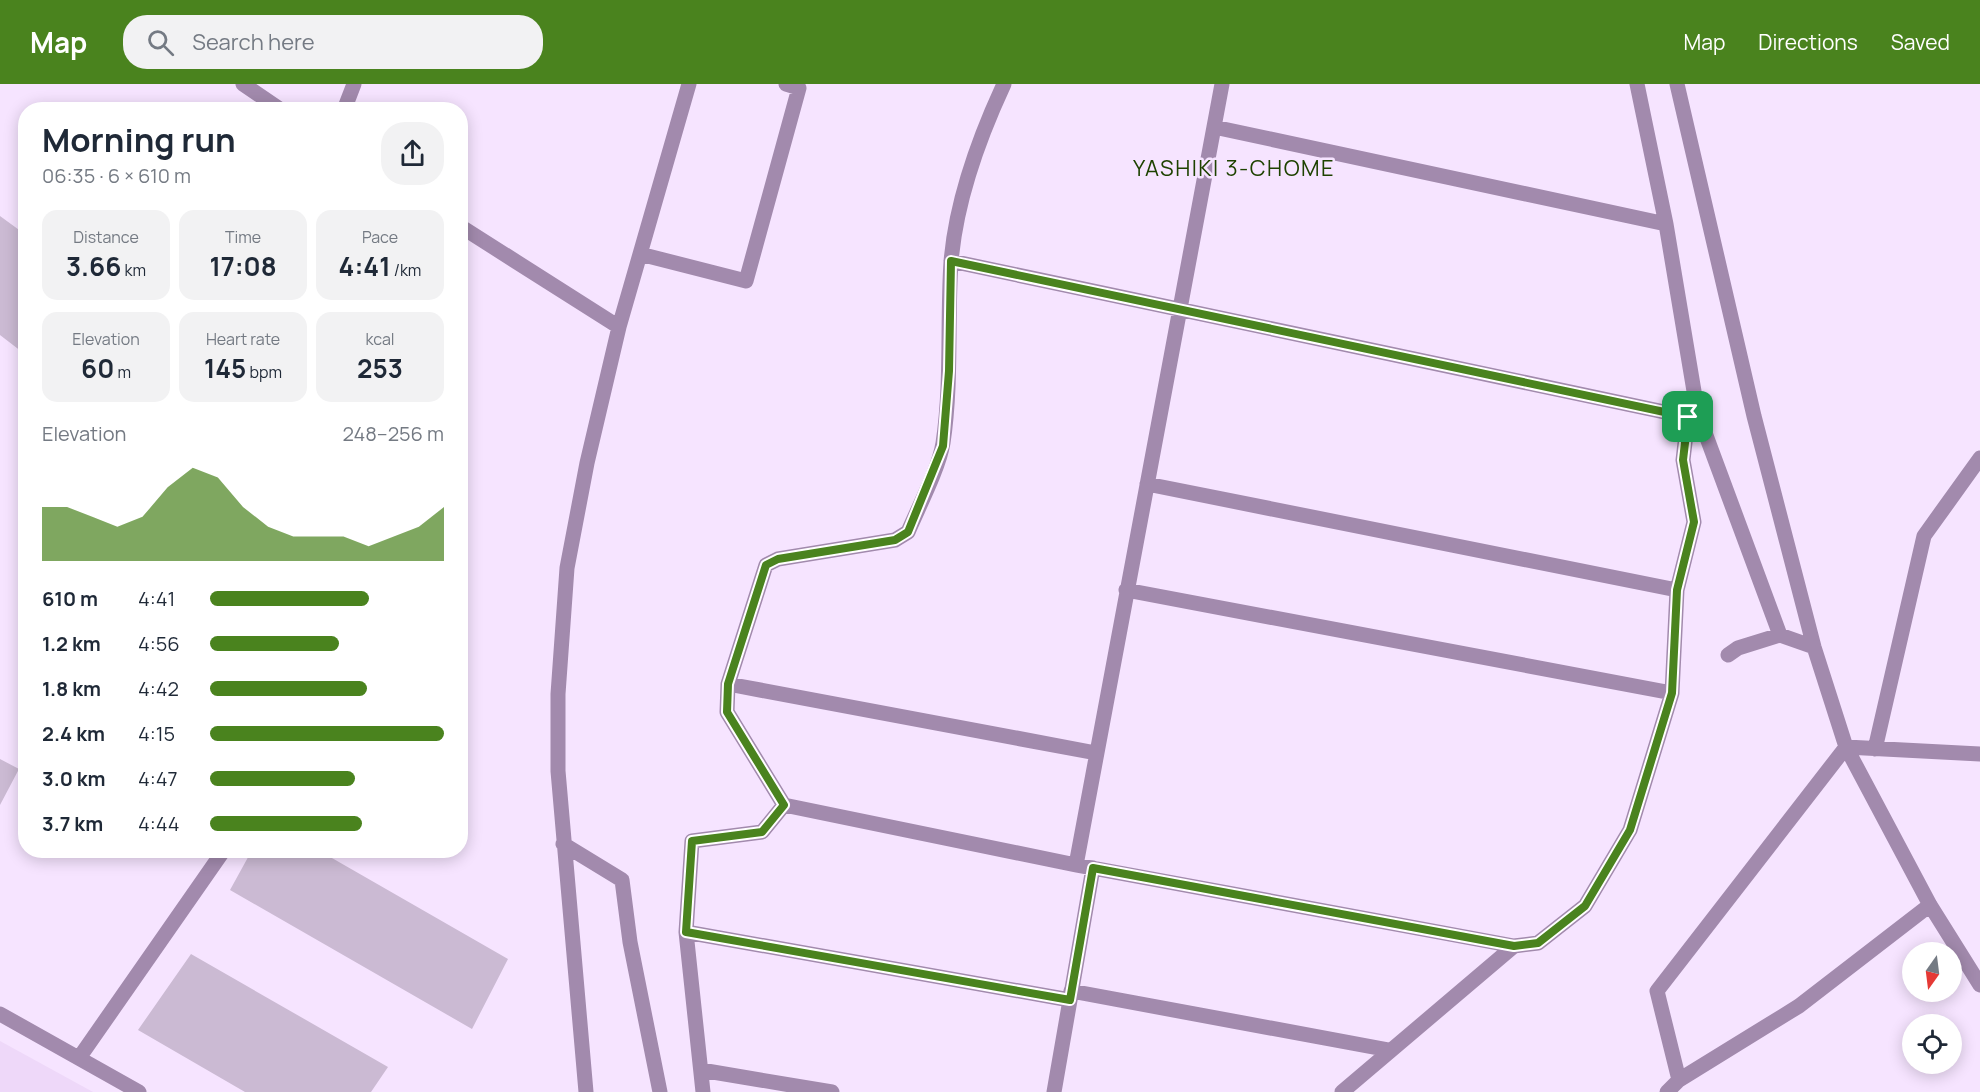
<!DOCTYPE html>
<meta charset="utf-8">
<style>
:root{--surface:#fff;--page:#f2f2f3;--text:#1f2937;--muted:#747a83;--accent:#4a831e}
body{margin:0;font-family:Manrope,sans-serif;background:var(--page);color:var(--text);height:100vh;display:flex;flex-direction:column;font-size:22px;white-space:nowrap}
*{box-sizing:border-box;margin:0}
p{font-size:20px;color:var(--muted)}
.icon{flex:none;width:33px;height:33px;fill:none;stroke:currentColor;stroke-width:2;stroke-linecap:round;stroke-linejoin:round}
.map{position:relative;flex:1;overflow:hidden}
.details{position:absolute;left:18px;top:18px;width:450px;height:756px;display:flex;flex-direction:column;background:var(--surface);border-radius:24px;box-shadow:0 3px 15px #0003}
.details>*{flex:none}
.needle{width:39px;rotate:194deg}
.tools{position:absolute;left:1902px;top:858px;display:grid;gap:12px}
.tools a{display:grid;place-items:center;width:60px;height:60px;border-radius:50%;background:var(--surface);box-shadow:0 3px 15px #0003;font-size:30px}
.pin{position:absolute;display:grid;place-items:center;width:51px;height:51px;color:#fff;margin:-26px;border-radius:12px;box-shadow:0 3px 9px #0006}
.round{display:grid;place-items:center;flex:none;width:63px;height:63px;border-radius:24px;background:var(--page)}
.overview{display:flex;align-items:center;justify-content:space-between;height:102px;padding:0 24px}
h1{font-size:33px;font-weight:700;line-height:45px}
.figures{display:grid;grid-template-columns:repeat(3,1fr);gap:9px;height:102px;padding:6px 24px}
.figures div{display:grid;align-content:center;border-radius:15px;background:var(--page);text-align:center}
.figures b{font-size:26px;font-weight:700}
.figures small{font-size:16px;font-weight:400}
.figures p{font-size:16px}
.chart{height:168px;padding:12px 24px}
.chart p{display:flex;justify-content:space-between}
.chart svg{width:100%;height:108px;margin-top:6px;fill:var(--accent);opacity:.7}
ul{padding:0 24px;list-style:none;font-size:20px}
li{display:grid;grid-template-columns:96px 72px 1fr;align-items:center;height:45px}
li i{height:15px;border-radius:8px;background:var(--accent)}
header{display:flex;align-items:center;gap:36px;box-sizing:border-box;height:84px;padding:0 30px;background:var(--accent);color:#fff}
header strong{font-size:28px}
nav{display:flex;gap:33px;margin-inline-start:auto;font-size:21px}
.search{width:420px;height:54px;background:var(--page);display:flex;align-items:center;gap:15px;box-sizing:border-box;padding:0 21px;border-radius:24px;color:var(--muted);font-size:22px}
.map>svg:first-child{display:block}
.built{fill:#eed8f9}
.building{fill:#cbbad3}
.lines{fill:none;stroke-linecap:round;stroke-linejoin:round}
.minor{stroke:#a28aad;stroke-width:15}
.route-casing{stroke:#fff;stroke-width:12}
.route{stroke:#4a831e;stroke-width:8}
.labels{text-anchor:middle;stroke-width:5;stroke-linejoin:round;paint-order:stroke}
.neighbourhood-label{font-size:22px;letter-spacing:1.5px;fill:#1e4200;stroke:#f6e4ff}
</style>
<header>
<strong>Map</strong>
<div class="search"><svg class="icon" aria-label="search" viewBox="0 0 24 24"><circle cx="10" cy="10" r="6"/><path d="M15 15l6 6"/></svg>Search here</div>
<nav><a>Map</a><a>Directions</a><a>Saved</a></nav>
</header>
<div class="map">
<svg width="1980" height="1008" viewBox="0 0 1980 1008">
<rect width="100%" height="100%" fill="#f6e4ff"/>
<path class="built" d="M0 957 93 1008H0Z"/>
<path class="building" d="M0 132 26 151V271L0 251Z
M0 675 19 685 0 721Z
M252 766H318L508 875 472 945 230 806Z
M191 870 388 983 371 1008H245L138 946Z"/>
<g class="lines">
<path class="minor" d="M243 0 281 26
M1004 0C978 56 956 116 951 178 947 238 952 299 943 359 939 384 918 424 908 448L895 456 778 475 766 481 728 600 727 628 784 721 1076 781 1514 862 1538 859 1585 822 1630 746 1672 609 1677 506 1694 438 1683 376 1688 333 1695 313 1666 140 1637 0
M1677 0 1754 332 1814 563 1846 663 1930 821 1980 901
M344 26 354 0
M1214 43 1666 140
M460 142 619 243
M640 170 746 197 799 4 786 0
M951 177 1688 333 1704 346 1780 551 1814 563
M1147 400 1677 506
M1126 506 1672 609
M1728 571 1738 564 1780 551
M728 600 1096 669
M1875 665 1924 452 1980 374
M563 760 622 796 630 858 660 1008
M1076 781 1222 0
M686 848 1070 916
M1071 907 1389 966
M0 930 139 1008
M79 974 224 766
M701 986 832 1008
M1679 996 1657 907 1846 663 1980 670
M586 1008 558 687V610L567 484 587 379 619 243 689 0
M703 1008 686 848 692 757 762 748 784 721
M1054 1008 1093 784
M1342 1008 1514 862
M1667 1008 1679 996 1799 922 1930 821"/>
</g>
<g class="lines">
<g class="route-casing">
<path id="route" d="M951 177 1688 333 1683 376 1694 438 1677 506 1672 609 1630 746 1585 822 1538 859 1514 862 1093 784 1070 916 686 848 692 757 762 748 784 721 727 628 728 600 766 481 778 475 895 456 908 448 943 362 949 287Z"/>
</g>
<use href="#route" class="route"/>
</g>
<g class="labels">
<g class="neighbourhood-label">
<text x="1234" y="92">YASHIKI 3-CHOME</text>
</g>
</g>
</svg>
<div class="tools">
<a><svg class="needle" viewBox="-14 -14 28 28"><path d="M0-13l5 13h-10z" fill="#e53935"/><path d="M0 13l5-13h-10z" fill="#747a83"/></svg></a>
<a><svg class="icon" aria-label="locate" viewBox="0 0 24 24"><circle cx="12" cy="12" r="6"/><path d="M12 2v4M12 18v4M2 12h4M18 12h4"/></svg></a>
</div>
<div class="pin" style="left:1688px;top:333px;background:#1e9e55"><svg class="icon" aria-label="arrive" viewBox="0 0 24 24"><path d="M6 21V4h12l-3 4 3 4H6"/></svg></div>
<section class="details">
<div class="overview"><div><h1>Morning run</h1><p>06:35 · 6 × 610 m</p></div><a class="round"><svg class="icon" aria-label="share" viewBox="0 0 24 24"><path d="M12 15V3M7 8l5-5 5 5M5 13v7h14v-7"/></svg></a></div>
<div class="figures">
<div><p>Distance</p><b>3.66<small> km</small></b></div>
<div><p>Time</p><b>17:08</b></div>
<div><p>Pace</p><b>4:41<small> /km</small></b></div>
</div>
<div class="figures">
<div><p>Elevation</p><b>60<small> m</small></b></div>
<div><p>Heart rate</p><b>145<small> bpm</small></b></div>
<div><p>kcal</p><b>253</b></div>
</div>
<div class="chart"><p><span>Elevation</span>248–256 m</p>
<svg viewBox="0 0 160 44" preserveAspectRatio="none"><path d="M0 44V22L10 22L20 26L30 30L40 26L50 14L60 6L70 10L80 22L90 30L100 34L110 34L120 34L130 38L140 34L150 30L160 22V44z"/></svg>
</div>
<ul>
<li><b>610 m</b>4:41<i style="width:68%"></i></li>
<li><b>1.2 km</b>4:56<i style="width:55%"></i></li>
<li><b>1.8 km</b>4:42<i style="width:67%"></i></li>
<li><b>2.4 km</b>4:15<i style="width:100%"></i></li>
<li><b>3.0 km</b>4:47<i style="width:62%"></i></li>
<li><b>3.7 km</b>4:44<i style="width:65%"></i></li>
</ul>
</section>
</div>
